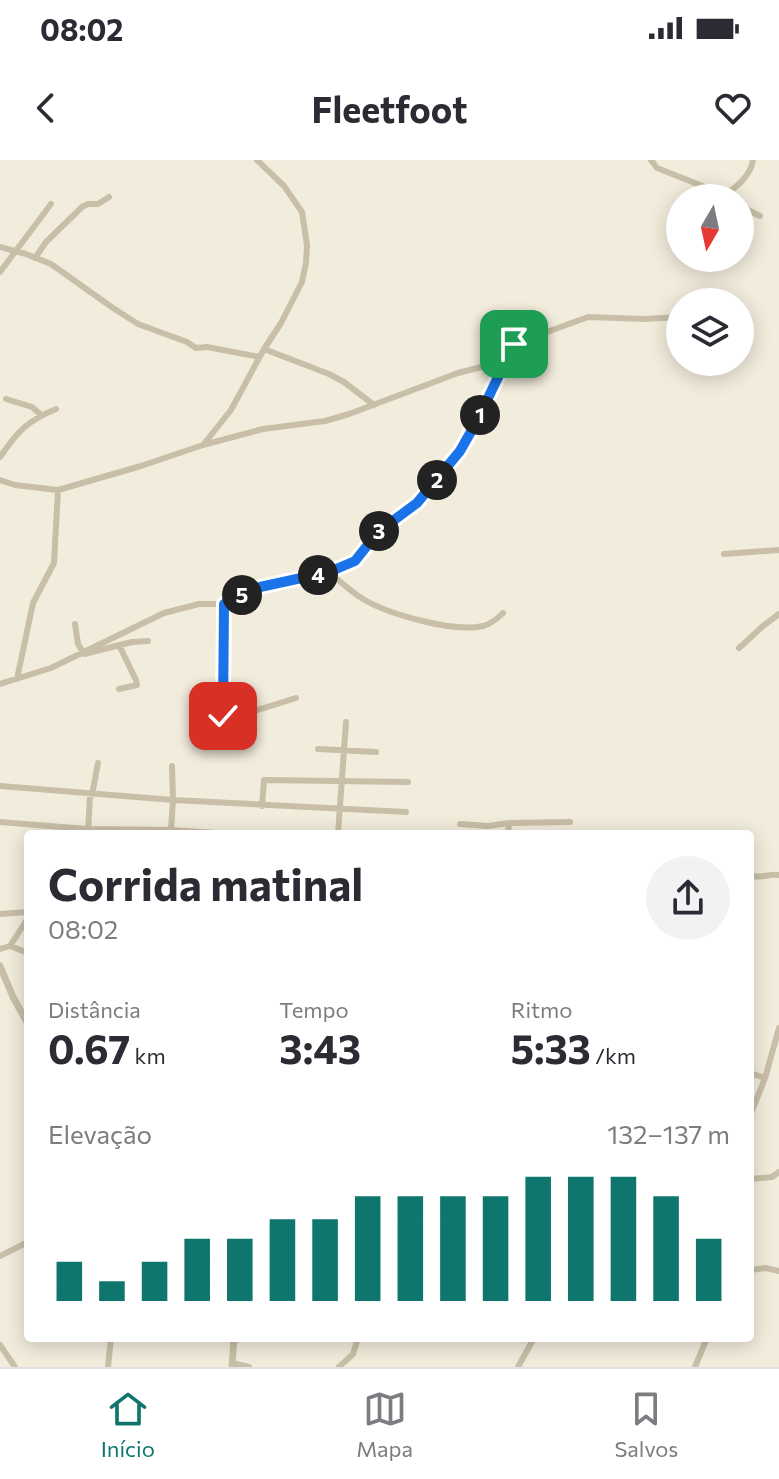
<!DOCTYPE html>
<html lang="pt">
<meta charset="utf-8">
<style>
:root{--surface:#fff;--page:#f2f2f3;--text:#2b2b33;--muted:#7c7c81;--line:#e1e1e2;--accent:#0f766e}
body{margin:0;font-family:Commissioner,sans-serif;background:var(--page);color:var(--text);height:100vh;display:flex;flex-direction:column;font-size:30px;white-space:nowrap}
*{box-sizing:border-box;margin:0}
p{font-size:26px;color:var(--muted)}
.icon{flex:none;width:44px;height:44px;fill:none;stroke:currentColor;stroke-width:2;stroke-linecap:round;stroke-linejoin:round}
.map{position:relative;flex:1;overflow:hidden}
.side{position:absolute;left:24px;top:670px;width:730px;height:512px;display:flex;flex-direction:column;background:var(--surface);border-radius:8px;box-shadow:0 4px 20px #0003}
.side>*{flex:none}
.needle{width:52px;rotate:189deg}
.buttons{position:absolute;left:666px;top:24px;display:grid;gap:16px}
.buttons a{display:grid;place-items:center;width:88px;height:88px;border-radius:50%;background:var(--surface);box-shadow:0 4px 20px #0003;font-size:40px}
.pin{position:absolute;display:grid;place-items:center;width:68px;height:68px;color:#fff;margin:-34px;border-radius:16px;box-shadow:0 4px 12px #0006}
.km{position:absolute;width:40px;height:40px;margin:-20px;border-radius:50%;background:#222;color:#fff;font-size:22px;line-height:40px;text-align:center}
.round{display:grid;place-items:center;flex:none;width:84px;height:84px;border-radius:42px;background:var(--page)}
.summary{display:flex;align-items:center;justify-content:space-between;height:136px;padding:0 24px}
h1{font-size:44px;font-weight:700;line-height:60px}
.metrics{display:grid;grid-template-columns:repeat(3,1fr);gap:12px;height:136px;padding:8px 24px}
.metrics div{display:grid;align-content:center}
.metrics b{font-size:40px;font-weight:700}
.metrics small{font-size:22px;font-weight:400}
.metrics p{font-size:22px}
.chart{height:224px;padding:16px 24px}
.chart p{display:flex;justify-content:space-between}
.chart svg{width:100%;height:144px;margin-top:8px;stroke:var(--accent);stroke-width:6}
.status{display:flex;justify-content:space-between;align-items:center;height:56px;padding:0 40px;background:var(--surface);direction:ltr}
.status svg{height:22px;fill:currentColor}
header{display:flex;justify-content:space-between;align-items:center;height:104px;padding:0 24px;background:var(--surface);font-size:36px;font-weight:700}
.tabs{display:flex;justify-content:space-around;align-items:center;height:112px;border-top:2px solid var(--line);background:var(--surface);font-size:22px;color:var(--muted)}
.tabs a{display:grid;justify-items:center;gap:4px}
.tabs .active{color:var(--accent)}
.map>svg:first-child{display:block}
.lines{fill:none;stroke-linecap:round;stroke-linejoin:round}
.minor{stroke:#c9bfa8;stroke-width:6}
.tertiary{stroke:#c9bfa8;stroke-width:7}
.route-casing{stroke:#fff;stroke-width:16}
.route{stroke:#1a73e8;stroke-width:10}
</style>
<div class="status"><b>08:02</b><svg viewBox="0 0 49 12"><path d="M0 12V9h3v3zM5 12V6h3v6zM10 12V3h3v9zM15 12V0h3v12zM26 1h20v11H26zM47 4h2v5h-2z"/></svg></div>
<header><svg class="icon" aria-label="back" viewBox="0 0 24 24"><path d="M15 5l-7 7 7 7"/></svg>Fleetfoot<svg class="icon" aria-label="heart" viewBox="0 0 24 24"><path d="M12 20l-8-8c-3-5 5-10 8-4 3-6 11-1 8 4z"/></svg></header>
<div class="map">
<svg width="779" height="1207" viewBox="0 0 779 1207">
<rect width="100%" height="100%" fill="#f2ecdc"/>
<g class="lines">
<path class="minor" d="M651 0 657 8 705 27 725 38
M723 37C735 28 751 16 753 0
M740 46 760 56
M0 87 26 94 51 104 113 148 138 164 187 182 196 188 207 187 260 197
M35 98 46 82 82 47 88 44H98L109 37
M0 112 51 44
M264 189 329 214 344 222 374 245
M6 239 32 247 40 254
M203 285 231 250 264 189 281 163 302 122 306 103 307 85 302 52 284 26 257 0
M0 297C18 271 27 261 56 249
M0 320 15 325 58 330 141 306 203 285 263 269 325 261 349 254 458 213 485 206 506 197 514 184 588 157 644 159 680 157
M724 394 779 390
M329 412 355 401 378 372 417 343 431 326 460 291 477 261 506 197
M224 444 223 556 225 558 229 559 296 538
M75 464 78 484 84 494 132 482 148 481
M119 485 136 520 137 525 119 529
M739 488 763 466 779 454
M17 519 33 443 54 403 58 330
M0 524 51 508 164 453 199 444H224L260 427 329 412C340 421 351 432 363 439 388 454 454 473 483 466 491 464 497 459 503 453
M318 589 376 592
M0 626 173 640 406 652
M92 635 98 603
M262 646 264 620 408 622
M0 662 87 669 171 670 232 674
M460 664 488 666 509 663
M171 670 173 640 172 606
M88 674 90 634
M338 674 346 562
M508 674 509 663 570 662
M750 716C760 718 769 714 779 715
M0 754 28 752
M10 786 28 758
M0 789 10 786 28 793
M750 913 765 918
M750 956 765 918 779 868
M750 1019 772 1017 779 1012
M0 1096 28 1082
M750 1110 766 1108 779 1111
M0 1185 15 1207
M232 1203 249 1207
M108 1207 111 1178
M339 1207 353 1194 358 1178
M518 1207 534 1178
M695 1207 707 1178"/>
<path class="tertiary" d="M0 806 13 837 28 864
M232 1207 234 1178"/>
</g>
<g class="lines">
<g class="route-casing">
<path id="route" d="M223 556 224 444 260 427 329 412 355 401 378 372 417 343 460 291 477 261 514 184"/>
</g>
<use href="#route" class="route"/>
</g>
</svg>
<div class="buttons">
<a><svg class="needle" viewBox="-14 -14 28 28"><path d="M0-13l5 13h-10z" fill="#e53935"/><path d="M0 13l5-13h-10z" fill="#7c7c81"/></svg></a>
<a><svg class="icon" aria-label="layers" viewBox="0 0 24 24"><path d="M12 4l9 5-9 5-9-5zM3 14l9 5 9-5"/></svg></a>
</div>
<div class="pin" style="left:514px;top:184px;background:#1e9e55"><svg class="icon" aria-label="arrive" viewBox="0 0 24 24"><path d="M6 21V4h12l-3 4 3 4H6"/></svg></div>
<div class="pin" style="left:223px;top:556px;background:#d93025"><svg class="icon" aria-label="check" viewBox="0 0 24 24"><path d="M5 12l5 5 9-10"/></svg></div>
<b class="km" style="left:480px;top:255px">1</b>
<b class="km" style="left:437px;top:320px">2</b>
<b class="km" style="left:379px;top:371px">3</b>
<b class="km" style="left:318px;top:415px">4</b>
<b class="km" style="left:242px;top:435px">5</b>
<section class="side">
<div class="summary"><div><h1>Corrida matinal</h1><p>08:02</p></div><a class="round"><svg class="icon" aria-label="share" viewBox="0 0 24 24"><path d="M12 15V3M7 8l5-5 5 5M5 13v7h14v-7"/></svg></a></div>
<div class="metrics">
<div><p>Distância</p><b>0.67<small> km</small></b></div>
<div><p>Tempo</p><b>3:43</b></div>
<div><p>Ritmo</p><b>5:33<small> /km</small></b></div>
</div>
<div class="chart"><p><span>Elevação</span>132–137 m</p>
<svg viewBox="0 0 160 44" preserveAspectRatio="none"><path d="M5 44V32M15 44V38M25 44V32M35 44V25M45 44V25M55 44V19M65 44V19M75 44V12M85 44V12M95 44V12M105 44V12M115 44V6M125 44V6M135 44V6M145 44V12M155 44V25"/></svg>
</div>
</section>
</div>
<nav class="tabs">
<a class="active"><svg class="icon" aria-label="home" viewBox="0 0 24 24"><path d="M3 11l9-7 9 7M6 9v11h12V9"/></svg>Início</a>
<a><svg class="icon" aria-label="map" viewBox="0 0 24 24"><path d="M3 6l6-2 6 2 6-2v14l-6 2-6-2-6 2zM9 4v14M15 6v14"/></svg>Mapa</a>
<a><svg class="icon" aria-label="saved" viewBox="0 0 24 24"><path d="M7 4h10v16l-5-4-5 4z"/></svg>Salvos</a>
</nav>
